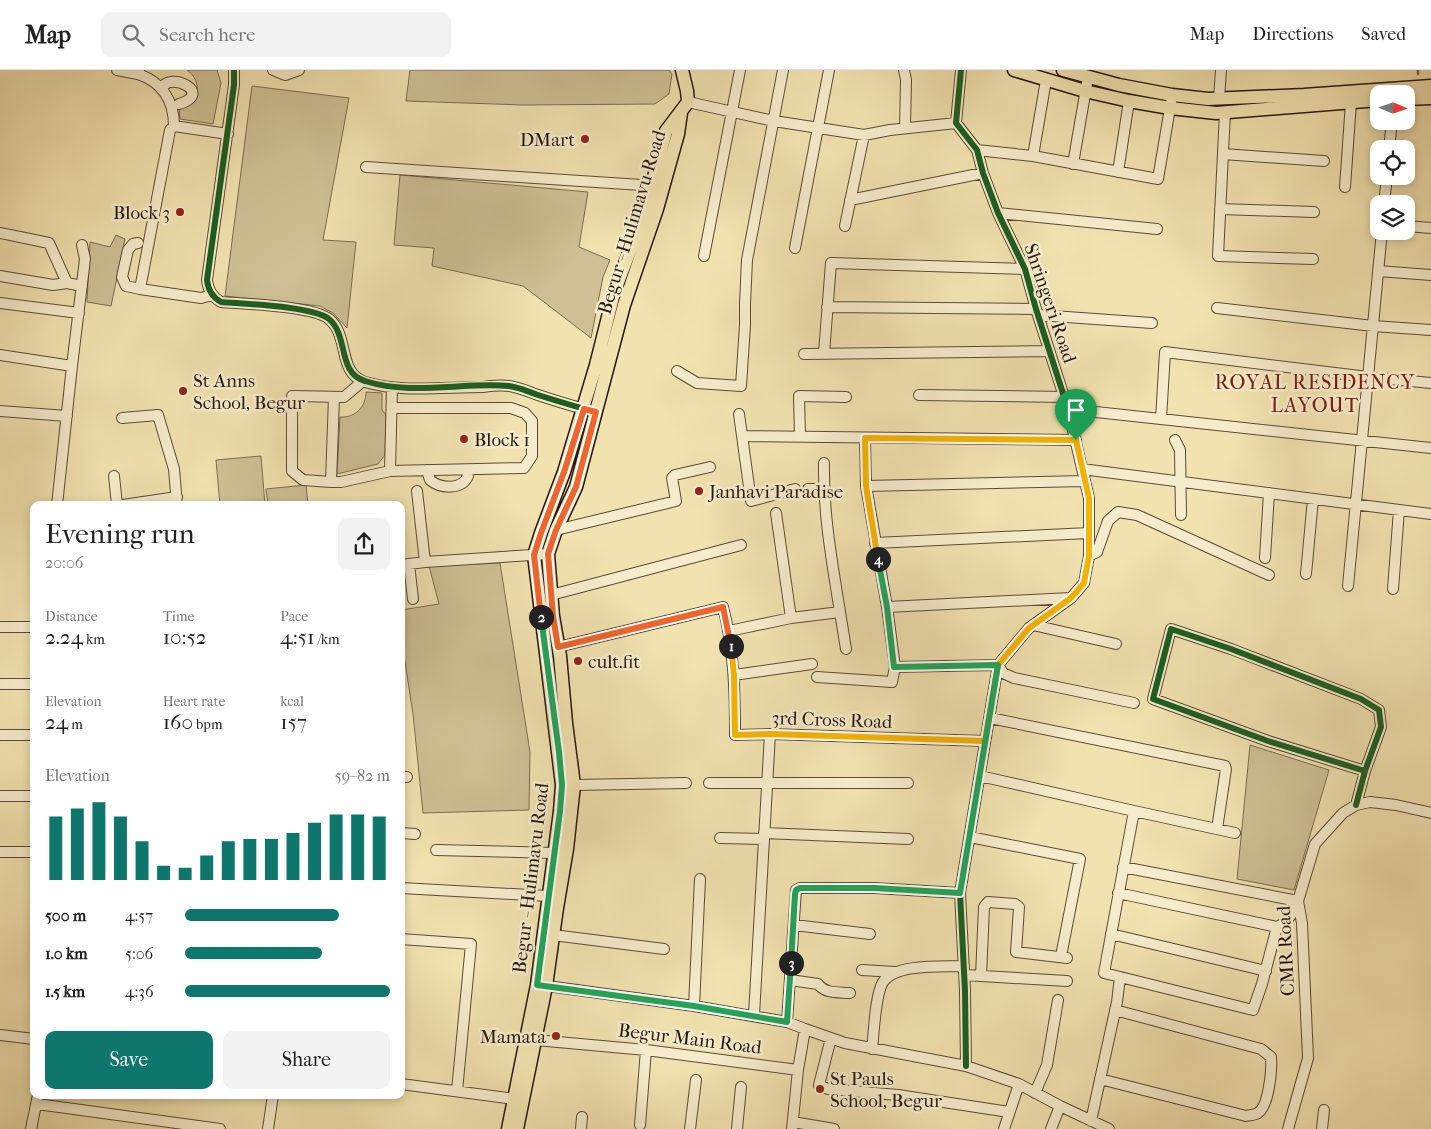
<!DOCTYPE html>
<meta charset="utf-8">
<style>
:root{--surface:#fff;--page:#f2f2f2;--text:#222;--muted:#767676;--line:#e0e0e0;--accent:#0f766e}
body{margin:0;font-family:"IM FELL French Canon",serif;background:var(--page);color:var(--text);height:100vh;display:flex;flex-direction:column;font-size:19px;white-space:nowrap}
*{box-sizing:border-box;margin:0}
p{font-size:16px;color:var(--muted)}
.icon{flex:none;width:28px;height:28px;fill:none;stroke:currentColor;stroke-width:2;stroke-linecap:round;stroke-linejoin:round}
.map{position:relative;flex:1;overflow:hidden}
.details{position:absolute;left:30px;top:431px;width:375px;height:598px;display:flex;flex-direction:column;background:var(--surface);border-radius:10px;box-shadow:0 2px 8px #0003}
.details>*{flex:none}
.needle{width:32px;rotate:92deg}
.tools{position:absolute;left:1370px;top:15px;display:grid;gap:10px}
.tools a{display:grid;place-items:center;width:45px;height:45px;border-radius:10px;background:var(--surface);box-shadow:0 2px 8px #0003;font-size:25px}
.pin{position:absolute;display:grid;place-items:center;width:42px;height:42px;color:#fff;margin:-51px -21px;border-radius:50% 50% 50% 0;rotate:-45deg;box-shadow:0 0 5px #0007}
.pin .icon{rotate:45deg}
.km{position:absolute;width:25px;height:25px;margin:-12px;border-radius:50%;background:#222;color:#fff;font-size:14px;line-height:25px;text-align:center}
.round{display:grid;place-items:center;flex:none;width:52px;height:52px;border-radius:10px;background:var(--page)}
.headline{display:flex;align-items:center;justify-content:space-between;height:85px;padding:0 15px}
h1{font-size:28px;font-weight:600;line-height:38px}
.figures{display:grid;grid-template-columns:repeat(3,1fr);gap:8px;height:85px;padding:5px 15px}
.figures div{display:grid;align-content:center}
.figures b{font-size:21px;font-weight:600}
.figures small{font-size:14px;font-weight:400}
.figures p{font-size:14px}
.chart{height:140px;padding:10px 15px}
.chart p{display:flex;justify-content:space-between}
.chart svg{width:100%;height:90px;margin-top:5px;stroke:var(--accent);stroke-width:6}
.cta{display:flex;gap:10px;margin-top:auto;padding:10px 15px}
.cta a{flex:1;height:58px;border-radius:10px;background:var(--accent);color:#fff;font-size:20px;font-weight:600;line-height:58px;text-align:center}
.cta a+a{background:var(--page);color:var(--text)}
ul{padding:0 15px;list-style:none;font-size:16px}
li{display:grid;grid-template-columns:80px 60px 1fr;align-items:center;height:38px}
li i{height:12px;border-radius:6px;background:var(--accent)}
header{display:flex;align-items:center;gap:30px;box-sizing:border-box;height:70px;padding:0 25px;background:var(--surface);border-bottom:1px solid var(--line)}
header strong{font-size:24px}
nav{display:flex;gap:28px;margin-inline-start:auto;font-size:18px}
.search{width:350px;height:45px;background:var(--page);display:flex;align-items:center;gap:12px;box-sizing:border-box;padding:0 18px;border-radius:10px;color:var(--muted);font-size:19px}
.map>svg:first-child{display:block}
.green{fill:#cec094;stroke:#7a6c54}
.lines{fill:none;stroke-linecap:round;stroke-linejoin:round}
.stream{stroke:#766951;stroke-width:2.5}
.minor-casing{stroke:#594b3a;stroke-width:12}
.major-casing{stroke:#261913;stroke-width:15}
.minor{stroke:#f6eccb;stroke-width:10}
.major{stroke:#f1e2af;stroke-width:12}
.cycleway-casing{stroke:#f6eccb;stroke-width:9}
.cycleway{stroke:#1b5e20;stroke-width:6}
.split-1-casing{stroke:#fff;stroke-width:10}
.split-2-casing{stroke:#fff;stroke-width:10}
.split-3-casing{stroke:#fff;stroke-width:10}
.split-4-casing{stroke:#fff;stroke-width:10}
.split-5-casing{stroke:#fff;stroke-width:10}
.split-1{stroke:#f5b400;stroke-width:6}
.split-2{stroke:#f0652b;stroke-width:6}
.split-3{stroke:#22a559;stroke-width:6}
.split-4{stroke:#22a559;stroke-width:6}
.split-5{stroke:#f5b400;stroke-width:6}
.poi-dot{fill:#8f2418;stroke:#f6eccb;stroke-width:2}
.labels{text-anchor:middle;stroke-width:5;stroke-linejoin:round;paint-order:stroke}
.poi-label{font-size:19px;fill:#261913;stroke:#f6eccb;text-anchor:start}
.street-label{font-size:19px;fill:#261913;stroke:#f6eccb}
.neighbourhood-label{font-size:20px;letter-spacing:1px;fill:#7a1f14;stroke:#f6eccb}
</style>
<header>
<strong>Map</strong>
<div class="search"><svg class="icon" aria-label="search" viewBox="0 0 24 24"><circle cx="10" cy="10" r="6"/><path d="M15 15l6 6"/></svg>Search here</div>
<nav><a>Map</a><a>Directions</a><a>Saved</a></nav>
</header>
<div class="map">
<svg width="1431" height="1059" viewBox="0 0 1431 1059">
<rect width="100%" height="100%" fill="#f1e2af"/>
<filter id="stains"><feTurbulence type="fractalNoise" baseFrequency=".004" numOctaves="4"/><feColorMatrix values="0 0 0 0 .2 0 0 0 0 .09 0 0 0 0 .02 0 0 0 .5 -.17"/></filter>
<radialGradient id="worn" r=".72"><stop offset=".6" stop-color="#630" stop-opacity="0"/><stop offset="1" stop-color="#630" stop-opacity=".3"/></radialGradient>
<path class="green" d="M187 0H217L221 13 213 54 180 49 179 39C199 35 204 12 187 0Z
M410 0H669L672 4 669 24 655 34 523 35 406 31Z
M252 16 349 28 323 170 356 172 347 258 333 243 320 236 225 226Z
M400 105 588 122 579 177 610 190 603 207 591 268 523 216 432 196 434 178 394 175Z
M116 165 125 169 111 236 87 232 90 172 110 177Z
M366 322 382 323V340L386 345 385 385 378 394 337 404 340 347C355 348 366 337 366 322Z
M261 386 265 435H220L216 390Z
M306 415 308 435H268L266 419Z
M500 493 530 682 529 740 423 743 413 644 401 566V540L439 534 429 496Z
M1250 675 1329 700 1294 820 1237 809Z"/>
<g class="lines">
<path class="stream" d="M1418 0V4"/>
<g class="minor-casing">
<path id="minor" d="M117 0 138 4 139 0
M234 0V15L207 210C208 220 212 227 221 232 245 234 313 236 329 249 350 266 337 303 365 312 403 323 444 317 483 317 491 316 501 315 509 316 518 317 527 321 535 324 553 330 571 336 589 340
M273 0 285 5 299 0
M904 0 906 10 905 58
M961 0 956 53 977 80 983 103 998 143 1025 199 1036 239 1068 339 1089 428V486L1084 513 1071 528 1029 558 998 595 960 823 965 921 966 996
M138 4C162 12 174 31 174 56
M162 19C168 0 215 23 179 34
M1219 29 1221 0
M688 32 774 51 864 65 890 60 956 53
M1225 42 1218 186 1313 189
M1389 79 1392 51
M977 80 1033 86 1158 109 1171 32
M1223 84 1324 91
M1033 86 1046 10
M1073 94 1088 7
M366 97 657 116
M1118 102 1129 31
M1345 117 1351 32
M850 130 983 103
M1384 134 1387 106
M1220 139 1314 142
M998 143 1157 159
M845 156 864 65
M1406 156 1431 158
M0 163 49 173 67 213
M138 173 133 174 128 180 122 207 126 216 140 219
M795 178 829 0
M704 186 740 0
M1378 201 1431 205
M0 206 53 215 67 213 82 216
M212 225 201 228 140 219 170 60 174 56 228 64
M0 233 79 243
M827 237 1036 239
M1217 238 1373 256 1431 260
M1038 245 1152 253
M824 283 831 193 1025 199
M804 284 1049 281
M0 285 72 296
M677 301 697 313 741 316 745 255V234L747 190 783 0
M363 311 344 327 292 326V401L303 410 331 412H341L390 401 524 398 532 386V351L525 343 511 338H392
M919 325 1064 327
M1068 339 1431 378
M0 341 67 346
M739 344 751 431 795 419
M122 348 158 345 174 399 177 435
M1161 349 1165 282 1368 307 1431 313
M742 366 1076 370
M800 366 799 326 846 327
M1175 370 1180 380 1181 445
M1082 399 1431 444
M427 400 430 410C441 419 462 420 468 406
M390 401 392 317
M114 406 117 435
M331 412 334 327
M866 416 1085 411
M808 419H823
M417 421 425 492
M57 435 72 296 85 189 82 175
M123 435 177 427
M776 443 791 548
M556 460 676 431 672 408 675 405 710 397
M875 473 1089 463
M1089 486 1097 482 1108 451 1118 442 1137 445 1269 505
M1265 488 1269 423
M409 494 413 529
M401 495 425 492 548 484
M1306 504 1313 429
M1348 516 1382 161
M1393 519 1399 440
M551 525 741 475
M887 537 1071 528
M840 542 846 579
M1033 555 1116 574
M0 557H30L34 555
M729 561 791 548 840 542C832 492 823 443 824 393
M558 577 723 537C734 579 735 621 735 665L770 664 985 671
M895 597 998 595 1003 603 1014 608 1134 633
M734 605 812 594
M817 607 892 612 895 597 887 537 866 416 865 368
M0 614H34
M990 648 1225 696 1226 699 1217 759
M0 665H34
M980 706 1134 741
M401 707H407
M709 713H908
M574 715 686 713
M0 726H34
M1356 735 1365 701 1381 657 1379 640 1361 629 1231 579 1171 559 1153 629 1268 671 1365 701
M401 763 415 764
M764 763 908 769
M1235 763 1134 741 1104 903 1253 940 1262 914 1277 857C1289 852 1293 842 1298 831
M970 767 1080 789 1062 881
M720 768 764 769
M436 780 555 783
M0 782H34
M1123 797 1298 831
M401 818 548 826
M1118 823 1277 857
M794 855 870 864
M1111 864 1266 901
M553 865 664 879
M401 869 471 874 457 1021
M862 900 895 902
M965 905 1067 911
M981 906 984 837 988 832 1015 834 1019 837 1016 882 1067 888
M790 910 818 914C825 924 838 922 850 923
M540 915 694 936 787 952 805 959 845 973 966 996 1019 1014 1060 1036 1109 1059
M694 936 700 809
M754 945 770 664
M787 952 796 820 800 818H874L960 823
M0 965 34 969
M831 968 819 1015 828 1019 898 1025 1009 1042
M536 970 646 980 798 1000 805 959
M872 979C874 963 875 925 883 912 896 893 943 897 964 896
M1100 1009 1246 1046C1250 1045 1255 1045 1258 1043 1269 1036 1272 999 1271 987L1261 979 1115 940
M401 1014 522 1030
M1035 1023 1047 995 1058 930
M37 1034 220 1059
M1091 1051 1117 932 1120 907
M793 1052 834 1059
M640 1055 646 980
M31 1059 38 1025
M268 1059 273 1025
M581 1059 582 1047
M690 1059 696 1010
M737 1059 741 1017
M792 1059 798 1000
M1004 1059 1019 1014
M1051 1059 1060 1036
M1288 1059 1308 988 1302 853 1298 831 1315 774 1343 743 1356 735 1370 732 1396 735 1431 743
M1322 1059 1324 1040"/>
</g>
<g class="major-casing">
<path id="major" d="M1014 0 1085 21 1129 31 1170 38 1216 43 1379 30
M1063 0 1119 15 1172 25 1208 29 1304 25 1431 16
M1406 29 1431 28
M508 1059 537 915 560 741 562 715 534 485 541 463 564 402 596 295 614 223 646 138 666 61 688 32 687 21 682 0
M517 1059 546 916 557 838 567 779 574 715 566 653 560 586 553 546 548 484 556 460 576 417 624 235 657 139 678 64 681 43"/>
</g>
<use href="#minor" class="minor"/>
<use href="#major" class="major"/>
<g class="cycleway-casing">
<path id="cycleway" d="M234 0V15L207 210C208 220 212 227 221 232 245 234 313 236 329 249 349 266 337 303 365 311 412 326 461 312 509 316 518 317 529 322 538 325 557 331 577 337 596 342
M961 0 956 53 977 80 983 103 998 143 1025 199 1036 239 1068 339 1089 428V486L1084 513 1071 528 1029 558 998 595 960 823 965 921 966 996
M1356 735 1365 701 1381 657 1379 640 1361 629 1231 579 1171 559 1153 629 1268 671 1365 701"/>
</g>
<use href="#cycleway" class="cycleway"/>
</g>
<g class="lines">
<g class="split-1-casing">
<path id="split-1" d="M731 576 734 605 735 665 770 664 985 671 998 595 1029 558 1071 528 1084 513 1089 486V428L1076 370"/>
</g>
<g class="split-2-casing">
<path id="split-2" d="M541 547 534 485 541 463 564 402 584 339 596 342 576 417 556 460 548 484 553 546 558 577 723 537 731 576"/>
</g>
<g class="split-3-casing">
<path id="split-3" d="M541 547 559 682 562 715 560 741 537 915 694 936 787 952 791 893"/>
</g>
<g class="split-4-casing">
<path id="split-4" d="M791 893 795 824 796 820 800 818H874L960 823 998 595 894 597 887 537 878 489"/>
</g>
<g class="split-5-casing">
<path id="split-5" d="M878 489 866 416 865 368 1076 370"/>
</g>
<use href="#split-1" class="split-1"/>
<use href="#split-2" class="split-2"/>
<use href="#split-3" class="split-3"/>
<use href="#split-4" class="split-4"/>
<use href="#split-5" class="split-5"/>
</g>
<g class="poi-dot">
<circle cx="585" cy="69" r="5"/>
<circle cx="180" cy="142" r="5"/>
<circle cx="183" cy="321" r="5"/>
<circle cx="464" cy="369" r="5"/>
<circle cx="699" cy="421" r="5"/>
<circle cx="578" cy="591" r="5"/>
<circle cx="556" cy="966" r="5"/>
<circle cx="820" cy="1019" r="5"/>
</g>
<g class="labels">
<g class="poi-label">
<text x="575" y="76" text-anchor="end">DMart</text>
<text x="170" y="149" text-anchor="end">Block 3</text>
<text x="193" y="317">St Anns<tspan x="193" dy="22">School, Begur</tspan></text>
<text x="474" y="376">Block 1</text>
<text x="709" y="428">Janhavi Paradise</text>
<text x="588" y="598">cult.fit</text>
<text x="546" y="973" text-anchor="end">Mamata</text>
<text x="830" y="1015">St Pauls<tspan x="830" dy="22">School, Begur</tspan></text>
</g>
<g class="street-label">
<text transform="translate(631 152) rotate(-73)" y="7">Begur - Hulimavu Road</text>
<text transform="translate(1051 233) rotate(71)" y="7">Shringeri Road</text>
<text transform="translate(832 649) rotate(2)" y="7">3rd Cross Road</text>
<text transform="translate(530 808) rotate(-83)" y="7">Begur - Hulimavu Road</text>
<text transform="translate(1285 881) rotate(-93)" y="7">CMR Road</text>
<text transform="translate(690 968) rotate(7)" y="7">Begur Main Road</text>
</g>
<g class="neighbourhood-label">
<text x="1315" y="319">ROYAL RESIDENCY<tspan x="1315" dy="23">LAYOUT</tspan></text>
</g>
</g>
<rect width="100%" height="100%" filter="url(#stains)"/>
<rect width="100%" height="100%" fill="url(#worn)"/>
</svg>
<div class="tools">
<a><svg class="needle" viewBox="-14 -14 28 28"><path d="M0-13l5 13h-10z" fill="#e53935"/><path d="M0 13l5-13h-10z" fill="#767676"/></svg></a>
<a><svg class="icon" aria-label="locate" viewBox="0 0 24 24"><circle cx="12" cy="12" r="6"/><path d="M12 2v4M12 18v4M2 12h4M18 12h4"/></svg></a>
<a><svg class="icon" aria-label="layers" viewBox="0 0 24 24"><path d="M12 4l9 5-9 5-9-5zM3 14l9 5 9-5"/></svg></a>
</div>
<div class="pin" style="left:1076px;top:370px;background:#1e9e55"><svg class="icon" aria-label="arrive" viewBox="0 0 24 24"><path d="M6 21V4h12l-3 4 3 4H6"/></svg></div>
<b class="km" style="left:731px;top:576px">1</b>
<b class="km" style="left:541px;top:547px">2</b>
<b class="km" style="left:791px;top:893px">3</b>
<b class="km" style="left:878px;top:489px">4</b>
<section class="details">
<div class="headline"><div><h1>Evening run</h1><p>20:06</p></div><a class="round"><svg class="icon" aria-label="share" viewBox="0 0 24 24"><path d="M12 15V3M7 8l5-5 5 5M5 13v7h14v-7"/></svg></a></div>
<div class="figures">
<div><p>Distance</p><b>2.24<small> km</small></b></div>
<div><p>Time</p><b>10:52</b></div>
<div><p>Pace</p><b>4:51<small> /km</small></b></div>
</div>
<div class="figures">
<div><p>Elevation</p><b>24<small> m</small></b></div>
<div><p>Heart rate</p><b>160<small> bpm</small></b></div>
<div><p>kcal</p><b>157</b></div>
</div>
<div class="chart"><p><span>Elevation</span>59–82 m</p>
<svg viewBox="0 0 160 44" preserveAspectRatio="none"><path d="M5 44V13M15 44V9M25 44V6M35 44V13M45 44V25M55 44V37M65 44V38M75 44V32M85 44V25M95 44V24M105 44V24M115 44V21M125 44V16M135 44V12M145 44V12M155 44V13"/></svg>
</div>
<ul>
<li><b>500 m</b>4:57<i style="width:75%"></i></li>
<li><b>1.0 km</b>5:06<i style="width:67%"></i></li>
<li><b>1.5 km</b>4:36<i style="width:100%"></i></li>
</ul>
<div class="cta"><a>Save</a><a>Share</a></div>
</section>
</div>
